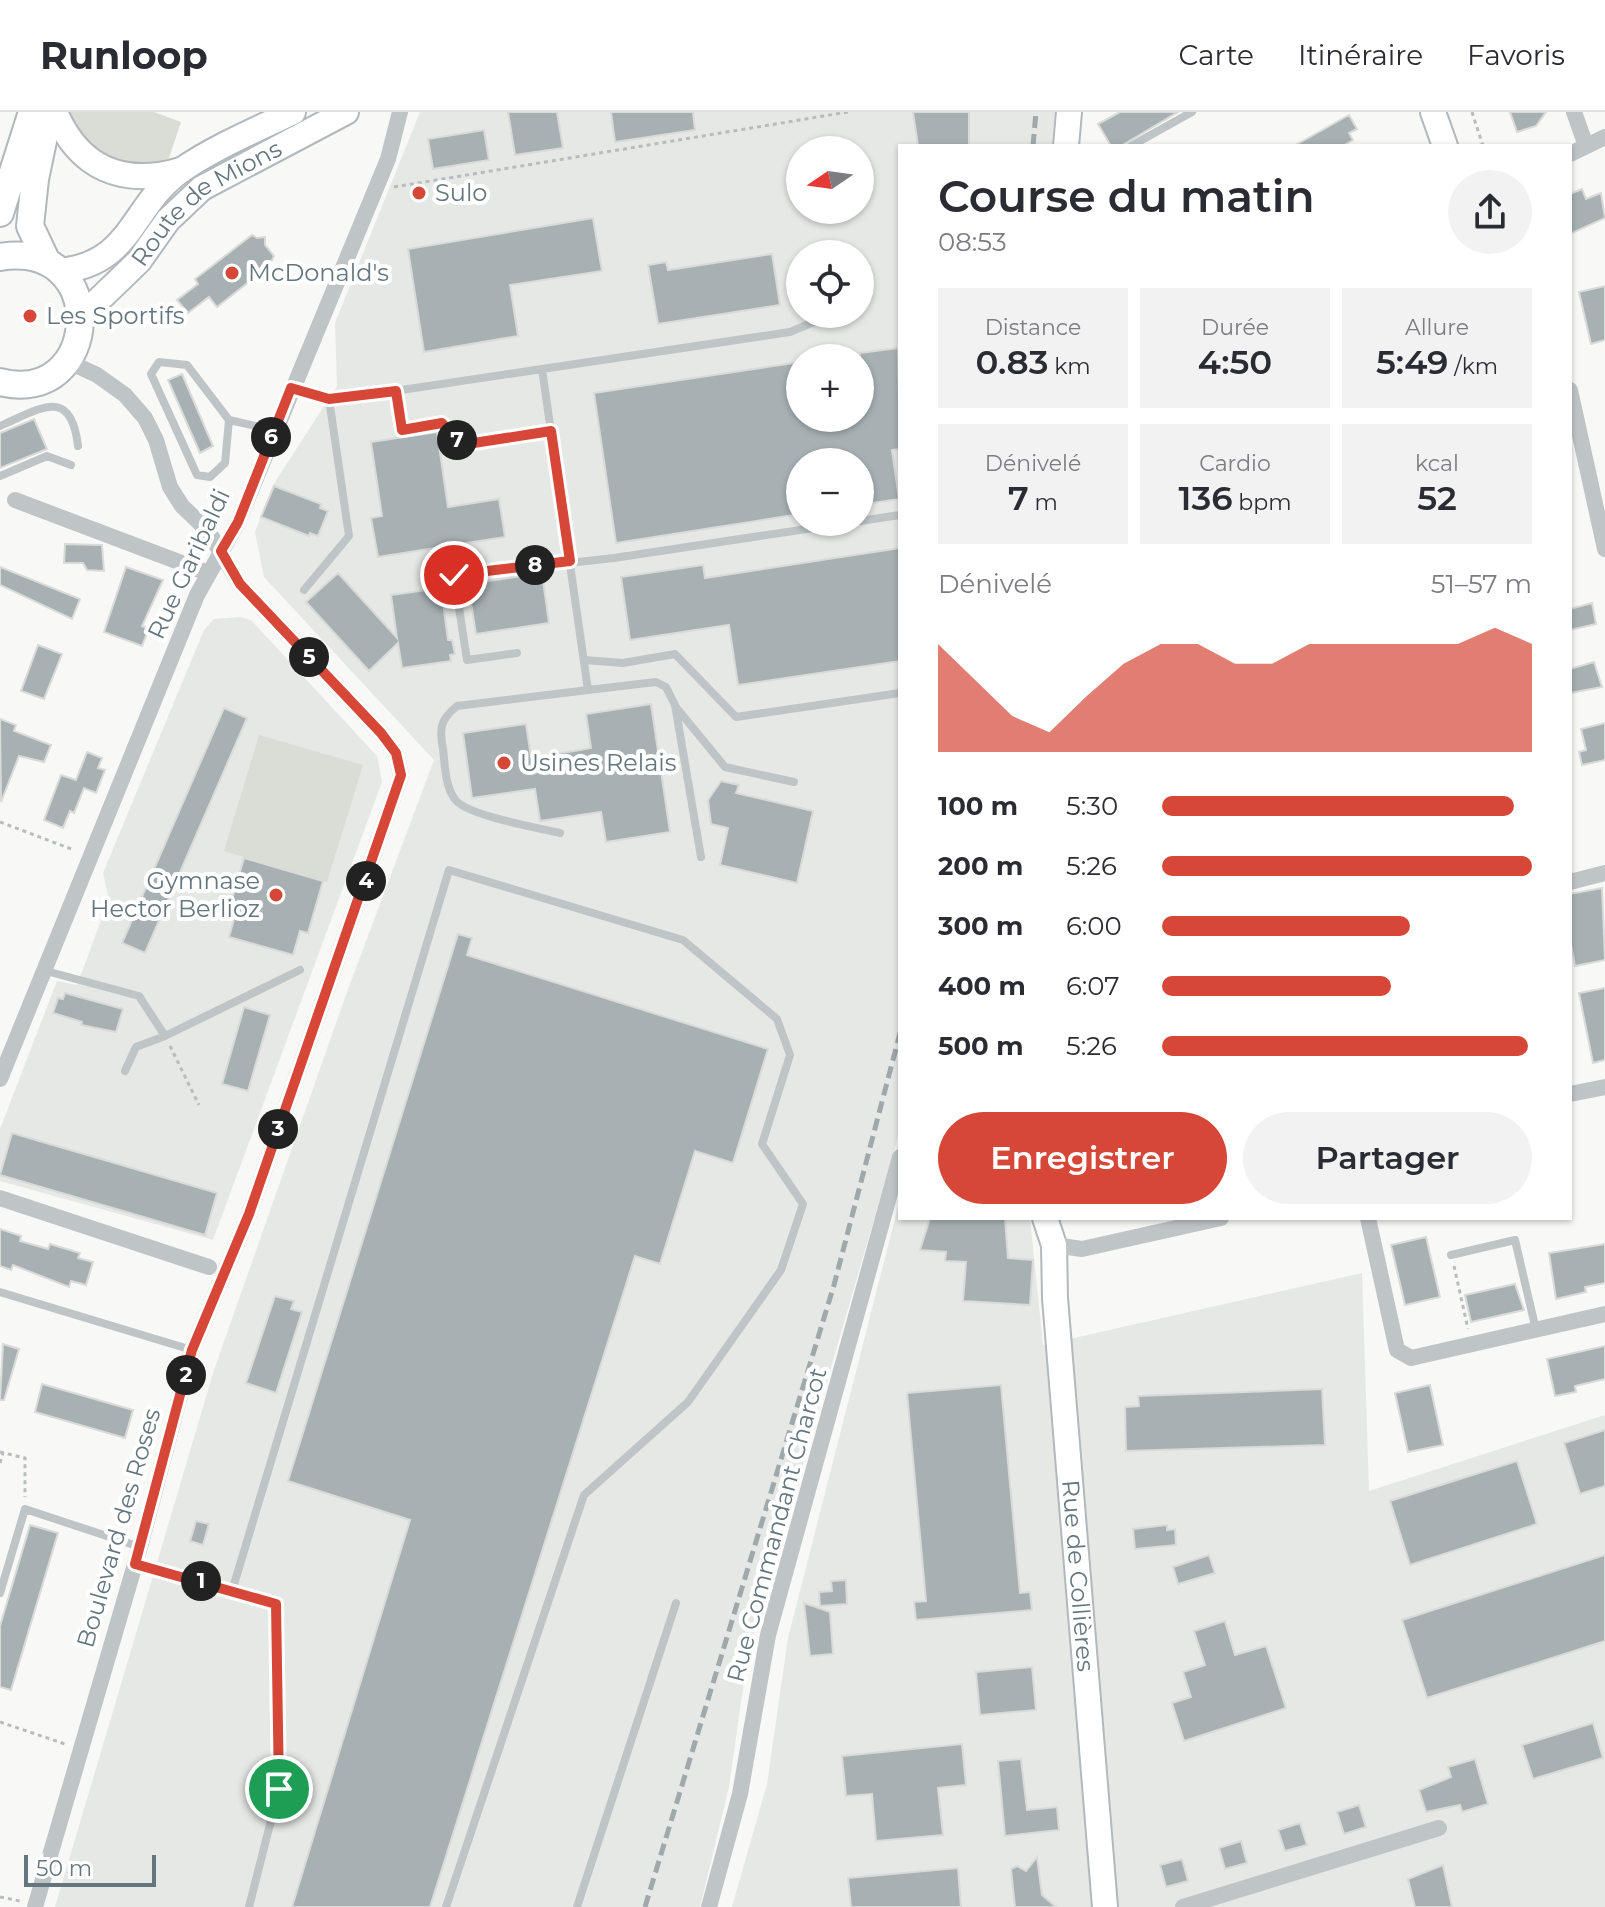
<!DOCTYPE html>
<html lang="fr">
<meta charset="utf-8">
<style>
:root{--surface:#fff;--page:#f2f2f3;--text:#2b2b33;--muted:#7c7c81;--line:#e1e1e2;--accent:#d64737}
body{margin:0;font-family:Montserrat,sans-serif;background:var(--page);color:var(--text);height:100vh;display:flex;flex-direction:column;font-size:30px;white-space:nowrap}
*{box-sizing:border-box;margin:0}
p{font-size:26px;color:var(--muted)}
.icon{flex:none;width:44px;height:44px;fill:none;stroke:currentColor;stroke-width:2;stroke-linecap:round;stroke-linejoin:round}
.map{position:relative;flex:1;overflow:hidden}
.panel{position:absolute;left:898px;top:32px;width:674px;height:1076px;display:flex;flex-direction:column;background:var(--surface);border-radius:0px;box-shadow:0 2px 6px #0004}
.panel>*{flex:none}
.needle{width:52px;rotate:257deg}
.tools{position:absolute;left:786px;top:24px;display:grid;gap:16px}
.tools a{display:grid;place-items:center;width:88px;height:88px;border-radius:50%;background:var(--surface);box-shadow:0 2px 6px #0004;font-size:40px}
.scale{position:absolute;left:24px;bottom:20px;width:132px;box-sizing:border-box;padding-left:8px;border:4px solid #65777e;border-top:0;font-size:22px;line-height:28px;white-space:nowrap;color:#65777e;-webkit-text-stroke:6px #fff;paint-order:stroke}
.pin{position:absolute;display:grid;place-items:center;width:68px;height:68px;color:#fff;margin:-34px;border:4px solid #fff;border-radius:50%;box-shadow:0 2px 8px #0007}
.km{position:absolute;width:40px;height:40px;margin:-20px;border-radius:50%;background:#222;color:#fff;font-size:22px;line-height:40px;text-align:center}
.round{display:grid;place-items:center;flex:none;width:84px;height:84px;border-radius:42px;background:var(--page)}
.headline{display:flex;align-items:center;justify-content:space-between;height:136px;padding:0 40px}
h1{font-size:44px;font-weight:600;line-height:60px}
.figures{display:grid;grid-template-columns:repeat(3,1fr);gap:12px;height:136px;padding:8px 40px}
.figures div{display:grid;align-content:center;border-radius:0px;background:var(--page);text-align:center}
.figures b{font-size:34px;font-weight:600}
.figures small{font-size:22px;font-weight:400}
.figures p{font-size:22px}
.chart{height:224px;padding:16px 40px}
.chart p{display:flex;justify-content:space-between}
.chart svg{width:100%;height:144px;margin-top:8px;fill:var(--accent);opacity:.7}
.action{display:flex;gap:16px;margin-top:auto;padding:16px 40px}
.action a{flex:1;height:92px;border-radius:48px;background:var(--accent);color:#fff;font-size:32px;font-weight:600;line-height:92px;text-align:center}
.action a+a{background:var(--page);color:var(--text)}
ul{padding:0 40px;list-style:none;font-size:26px}
li{display:grid;grid-template-columns:128px 96px 1fr;align-items:center;height:60px}
li i{height:20px;border-radius:10px;background:var(--accent)}
header{display:flex;align-items:center;gap:48px;box-sizing:border-box;height:112px;padding:0 40px;background:var(--surface);border-bottom:2px solid var(--line)}
header strong{font-size:38px}
nav{display:flex;gap:44px;margin-inline-start:auto;font-size:28px}
.map>svg:first-child{display:block}
.built{fill:#e6e8e6;fill-rule:evenodd}
.green{fill:#d9ddd5}
.building{fill:#a7b1b4;stroke:#dadad8;stroke-width:2}
.lines{fill:none;stroke-linecap:round;stroke-linejoin:round}
.secondary-casing{stroke:#b2b9bc;stroke-width:28}
.primary-casing{stroke:#b1b7ba;stroke-width:30}
.path{stroke:#b8bcbe;stroke-width:3;stroke-dasharray:4 4;stroke-linecap:butt}
.lane{stroke:#bfc5c7;stroke-width:8}
.street{stroke:#bfc5c7;stroke-width:16}
.secondary{stroke:#fff;stroke-width:24}
.primary{stroke:#fff;stroke-width:26}
.rail{stroke:#9fa8ab;stroke-width:5;stroke-dasharray:12 6;stroke-linecap:butt}
.route-casing{stroke:#fff;stroke-width:16}
.route{stroke:#d64737;stroke-width:10}
.poi-dot{fill:#d64737;stroke:#fff;stroke-width:3}
.labels{text-anchor:middle;stroke-width:8;stroke-linejoin:round;paint-order:stroke}
.poi-label{font-size:24px;fill:#65777e;stroke:#fff;text-anchor:start}
.street-label{font-size:24px;fill:#65777e;stroke:#fff}
</style>
<header>
<strong>Runloop</strong>
<nav><a>Carte</a><a>Itinéraire</a><a>Favoris</a></nav>
</header>
<div class="map">
<svg width="1605" height="1795" viewBox="0 0 1605 1795">
<rect width="100%" height="100%" fill="#f8f8f6"/>
<path class="built" d="M420 0H1055L1052 34H900V1018L748 1541 729 1675 700 1795H55L214 1258 347 880 434 648 264 465 255 420 273 373 337 274 335 211ZM800 38H860V98H800ZM800 142H860V202H800ZM800 246H860V306H800ZM800 350H860V410H800Z
M241 505 252 509 377 644 382 670 213 1128 0 1069V1017L57 869 77 873 109 787 103 761 204 518 214 507Z
M900 1087V1106H1030L1043 1233 1362 1161 1369 1379 1605 1303V1795H732L767 1672 788 1526Z"/>
<path class="green" d="M69 0H154L181 10 169 46C130 63 80 43 69 0Z
M259 623 363 653 327 770 224 739Z"/>
<path class="building" d="M508 0H557L563 36 515 43Z
M611 0H693L695 18 615 30Z
M913 0H969V34H918Z
M1120 0H1178L1121 34H1111L1098 12Z
M1510 0H1546L1536 14 1517 20Z
M1349 3 1357 17 1349 21 1353 28 1343 34H1294Z
M484 18 489 48 433 57 428 27Z
M1582 77 1586 87 1601 81 1605 106 1570 122V82Z
M593 106 602 159 510 173 518 224 424 240 408 137Z
M252 123 257 126 265 125V133L274 144 269 154 217 195 209 185 188 201 177 188 198 172 195 167Z
M772 142 780 193 658 212 648 153 666 150 668 158Z
M1605 174V228L1591 232 1579 180Z
M898 236 900 337 892 338 899 387 860 393V350H800V402L616 431 594 281 800 250V306H860V241Z
M182 262 213 334 200 341 168 268Z
M34 307 47 337 0 356V321Z
M437 320 448 395 499 387 505 425 378 445 371 406 382 404 371 330Z
M274 374 321 392 320 396 328 399 318 424 310 421 309 424 261 405Z
M65 432 102 433 104 459 87 458 83 451H64Z
M900 436V549L738 573 729 513 630 528 621 465 703 453 705 466Z
M0 455 80 487 72 507 0 473Z
M126 455 163 468 142 514 149 516 142 534 104 520Z
M338 461 397 526 391 483 441 476 448 528H452L455 542 450 543 451 549 402 556 398 531 369 559 306 490Z
M542 461 549 511 476 522 468 472Z
M1592 491 1596 512 1570 518V497Z
M38 533 62 542 44 587 21 579Z
M1594 550 1602 575 1570 581V557Z
M651 592 670 720 606 730 601 700 540 709 535 677 472 686 463 621 526 612 531 645 574 639 591 636 586 602Z
M224 596 247 606 145 841 122 831Z
M0 607 16 613 14 619 51 633 44 650 19 644 1 690Z
M1605 611V648L1582 653 1579 640 1586 638 1581 617Z
M87 640 102 646 98 656 105 658 96 681 84 676 74 701 70 699 63 716 44 708 61 663 76 668Z
M721 669 739 673 736 681 813 699 797 771 720 753 728 716 711 712 708 688Z
M244 746 323 769 308 821 300 819 293 843 229 825 236 800 229 798Z
M1602 776 1605 848 1575 854 1570 826V782Z
M458 822 472 826 467 843 768 937 733 1051 695 1039 660 1152 635 1144 430 1795H292L410 1408 288 1369Z
M1605 876V948L1593 951 1579 881Z
M65 881 123 897 116 920 81 913 82 910 53 901 58 886 63 887Z
M244 895 270 903 248 979 222 972Z
M12 1021 217 1081 205 1123 0 1063Z
M930 1106H1005L1008 1146 1033 1148 1030 1193 963 1189 966 1150 945 1149 946 1140 920 1138Z
M0 1117 21 1124 20 1129 48 1137 50 1132 80 1141 78 1146 93 1150 86 1173 71 1169 69 1175 13 1153 11 1158 0 1154Z
M1426 1125 1440 1185 1405 1193 1391 1133Z
M1605 1132V1171L1585 1175 1586 1180 1556 1187 1549 1141Z
M1515 1172 1524 1198 1471 1210 1465 1183Z
M275 1184 294 1189 291 1197 302 1200 276 1281 246 1271Z
M3 1232 19 1237 4 1288H0Z
M1605 1234V1267L1575 1274 1576 1280 1555 1284 1547 1247Z
M42 1272 133 1298 125 1326 35 1300Z
M1001 1273 1020 1481 1030 1480 1032 1498 916 1508 914 1490 926 1489 907 1281Z
M1430 1273 1443 1333 1408 1340 1395 1281Z
M1322 1277 1325 1333 1126 1339 1125 1295 1139 1294 1138 1284Z
M1605 1318V1374L1580 1382 1564 1331Z
M1517 1349 1537 1412 1410 1453 1390 1389Z
M196 1409 209 1412 203 1433 190 1429Z
M30 1413 58 1421 11 1578 0 1575V1514Z
M1167 1413V1418L1175 1417 1176 1433 1135 1437 1133 1417Z
M1209 1443 1215 1461 1178 1472 1173 1455Z
M1605 1443V1529L1427 1586 1402 1508Z
M846 1468 847 1492 820 1494 819 1480 832 1479 831 1469Z
M804 1491 830 1500 833 1542 810 1544Z
M1225 1509 1235 1543 1266 1534 1286 1596 1184 1629 1172 1591 1191 1585 1183 1560 1205 1553 1194 1519Z
M1032 1555 1036 1598 980 1603 976 1560Z
M1593 1611 1603 1646 1533 1667 1522 1633Z
M962 1632 966 1673 938 1676 943 1723 876 1729 872 1682 846 1684 842 1644Z
M1021 1647 1027 1698 1057 1695 1059 1718 1005 1724 998 1649Z
M1475 1647 1488 1692 1462 1700 1460 1693 1426 1700 1419 1678 1451 1665 1448 1655Z
M1359 1693 1366 1715 1344 1722 1337 1700Z
M1300 1711 1307 1733 1285 1739 1278 1718Z
M1241 1729 1247 1751 1225 1757 1219 1736Z
M1037 1745 1042 1783 1056 1795H1015L1011 1757 1017 1754 1026 1759Z
M1182 1747 1188 1769 1166 1775 1160 1753Z
M1443 1753 1452 1795H1415L1408 1767Z
M958 1756 961 1795H851L848 1766Z"/>
<g class="lines">
<g class="secondary-casing">
<g id="secondary">
<path d="M55 0C79 57 123 75 181 58"/>
<path d="M1433 0 1445 34"/>
<path d="M1066 34 1069 0"/>
<path d="M59 159C134 152 130 93 183 57 217 34 256 18 293 0"/>
<path id="s1" d="M82 204 139 149 168 108 202 76 346 0"/>
<path id="s2" d="M1045 1106 1054 1133 1055 1186 1105 1795"/>
</g>
</g>
<g class="primary-casing">
<path id="primary" d="M0 101 32 0
M0 145C112 127 101 296 0 270
M47 150 30 114 35 67 49 0"/>
</g>
<path class="path" d="M1472 0 1483 34
M394 75 848 0
M0 710 74 738
M170 934 199 993
M1454 1154 1468 1217
M0 1340 25 1346V1385
M0 1351 3 1341
M0 1610 65 1632
M0 1785 20 1789"/>
<path class="lane" d="M1131 34 1192 0
M542 257 790 220 833 202
M293 276 329 287 348 286 542 257 588 578 457 594C440 608 439 617 443 637 445 653 445 673 454 686 463 703 539 716 560 721
M396 279 402 318 442 311 461 333 551 319
M229 308 225 351 210 365 197 363 151 262 159 250 187 253 229 308 274 318
M0 314C40 297 71 273 78 334
M0 364 47 344 71 353
M860 409 900 403
M454 463 467 548 517 541
M434 466 614 446 853 410
M304 478 349 424 329 287
M584 548 623 551 675 542 736 605 900 581
M588 578 656 570 666 575 675 593 701 745
M675 594 725 655 794 670
M46 859 139 884 165 924 300 858
M125 959 136 935 165 924
M1451 1143 1515 1128 1536 1218
M0 1180 192 1238
M136 1452 276 1492 279 1677 249 1795
M232 1479 449 758 683 828 777 907 790 943 762 1032 803 1092 781 1158 688 1290 584 1383 446 1795
M0 1481 25 1397 140 1435
M577 1795 676 1491"/>
<path class="street" d="M1574 0 1586 34
M1570 42 1605 25
M1570 278 1605 437
M15 388 208 461
M1570 770 1605 761
M0 967 197 483 238 410 388 47 400 0
M1570 982 1605 975
M0 1086 209 1155
M1368 1106 1397 1238 1411 1246 1605 1202
M1054 1133 1082 1137 1221 1106
M35 1795 140 1435 192 1238 249 1102 401 663 396 641 381 621 240 472 208 419 182 394 170 375 156 328 145 306 125 283 97 263 67 249
M709 1795 740 1682 768 1523 900 1045
M1183 1795 1439 1716"/>
<use href="#secondary" class="secondary"/>
<use href="#primary" class="primary"/>
<path class="rail" d="M1033 34 1036 0
M645 1795 834 1173 900 921"/>
</g>
<g class="lines">
<g class="route-casing">
<path id="route" d="M279 1677 276 1492 135 1452 192 1238 249 1102 401 663 396 641 381 621 240 472 221 439 238 410 291 276 329 287 396 279 402 318 442 311 461 333 551 319 570 449 454 463"/>
</g>
<use href="#route" class="route"/>
</g>
<g class="poi-dot">
<circle cx="419" cy="81" r="8"/>
<circle cx="232" cy="161" r="8"/>
<circle cx="30" cy="204" r="8"/>
<circle cx="504" cy="651" r="8"/>
<circle cx="276" cy="783" r="8"/>
</g>
<g class="labels">
<g class="poi-label">
<text x="435" y="89">Sulo</text>
<text x="248" y="169">McDonald's</text>
<text x="46" y="212">Les Sportifs</text>
<text x="520" y="659">Usines Relais</text>
<text x="260" y="777" text-anchor="end">Gymnase<tspan x="260" dy="28">Hector Berlioz</tspan></text>
</g>
<g class="street-label">
<text dy="8" stroke="none"><textPath href="#s1" startOffset="170">Route de Mions</textPath></text>
<text transform="translate(189 452) rotate(-65)" y="8">Rue Garibaldi</text>
<text transform="translate(777 1413) rotate(-75)" y="8">Rue Commandant Charcot</text>
<text transform="translate(119 1416) rotate(-74)" y="8">Boulevard des Roses</text>
<text dy="8" stroke="none"><textPath href="#s2" startOffset="360">Rue de Collières</textPath></text>
</g>
</g>
</svg>
<div class="tools">
<a><svg class="needle" viewBox="-14 -14 28 28"><path d="M0-13l5 13h-10z" fill="#e53935"/><path d="M0 13l5-13h-10z" fill="#7c7c81"/></svg></a>
<a><svg class="icon" aria-label="locate" viewBox="0 0 24 24"><circle cx="12" cy="12" r="6"/><path d="M12 2v4M12 18v4M2 12h4M18 12h4"/></svg></a>
<a>+</a>
<a>−</a>
</div>
<div class="scale">50 m</div>
<div class="pin" style="left:279px;top:1677px;background:#1e9e55"><svg class="icon" aria-label="arrive" viewBox="0 0 24 24"><path d="M6 21V4h12l-3 4 3 4H6"/></svg></div>
<div class="pin" style="left:454px;top:463px;background:#d93025"><svg class="icon" aria-label="check" viewBox="0 0 24 24"><path d="M5 12l5 5 9-10"/></svg></div>
<b class="km" style="left:201px;top:1469px">1</b>
<b class="km" style="left:186px;top:1263px">2</b>
<b class="km" style="left:278px;top:1017px">3</b>
<b class="km" style="left:366px;top:769px">4</b>
<b class="km" style="left:309px;top:545px">5</b>
<b class="km" style="left:271px;top:325px">6</b>
<b class="km" style="left:457px;top:328px">7</b>
<b class="km" style="left:535px;top:453px">8</b>
<section class="panel">
<div class="headline"><div><h1>Course du matin</h1><p>08:53</p></div><a class="round"><svg class="icon" aria-label="share" viewBox="0 0 24 24"><path d="M12 15V3M7 8l5-5 5 5M5 13v7h14v-7"/></svg></a></div>
<div class="figures">
<div><p>Distance</p><b>0.83<small> km</small></b></div>
<div><p>Durée</p><b>4:50</b></div>
<div><p>Allure</p><b>5:49<small> /km</small></b></div>
</div>
<div class="figures">
<div><p>Dénivelé</p><b>7<small> m</small></b></div>
<div><p>Cardio</p><b>136<small> bpm</small></b></div>
<div><p>kcal</p><b>52</b></div>
</div>
<div class="chart"><p><span>Dénivelé</span>51–57 m</p>
<svg viewBox="0 0 160 44" preserveAspectRatio="none"><path d="M0 44V11L10 22L20 33L30 38L40 27L50 17L60 11L70 11L80 17L90 17L100 11L110 11L120 11L130 11L140 11L150 6L160 11V44z"/></svg>
</div>
<ul>
<li><b>100 m</b>5:30<i style="width:95%"></i></li>
<li><b>200 m</b>5:26<i style="width:100%"></i></li>
<li><b>300 m</b>6:00<i style="width:67%"></i></li>
<li><b>400 m</b>6:07<i style="width:62%"></i></li>
<li><b>500 m</b>5:26<i style="width:99%"></i></li>
</ul>
<div class="action"><a>Enregistrer</a><a>Partager</a></div>
</section>
</div>
